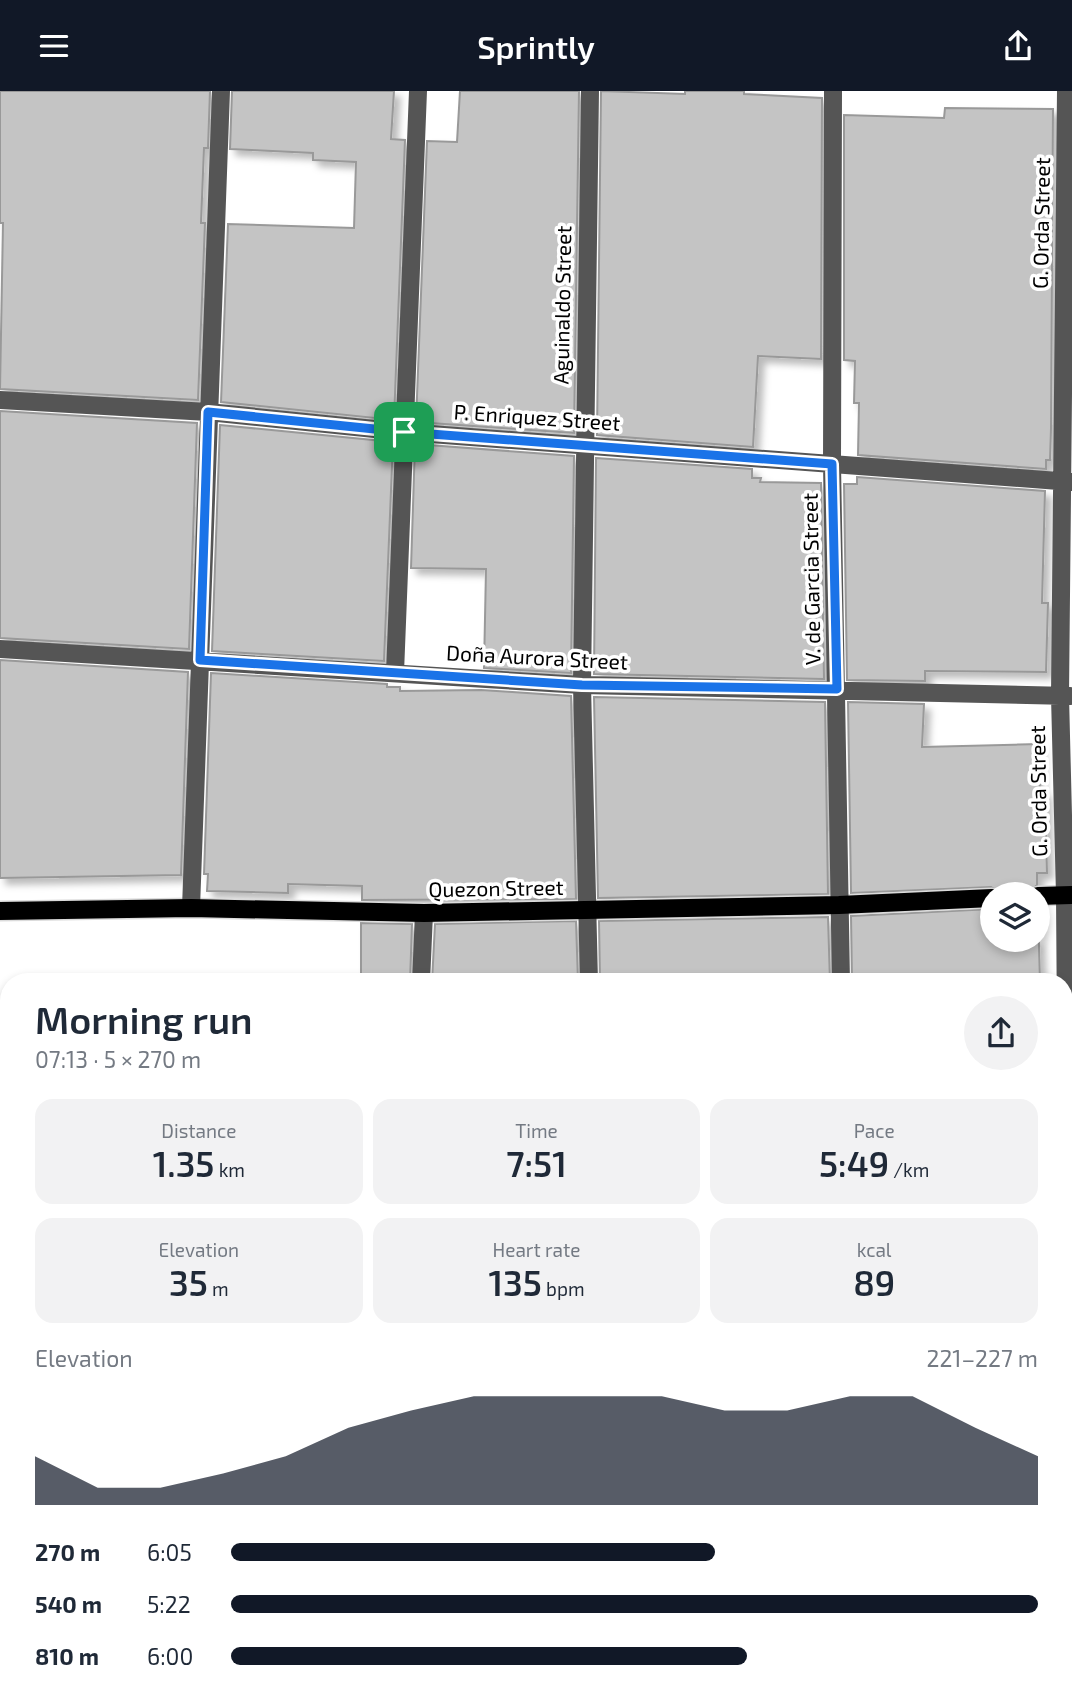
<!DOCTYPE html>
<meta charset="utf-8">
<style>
:root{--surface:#fff;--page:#f2f2f3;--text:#1f2937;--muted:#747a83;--accent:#111827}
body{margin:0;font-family:"Exo 2",sans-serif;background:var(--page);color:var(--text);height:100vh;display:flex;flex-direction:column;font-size:26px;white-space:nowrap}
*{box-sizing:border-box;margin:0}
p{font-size:23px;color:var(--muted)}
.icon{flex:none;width:38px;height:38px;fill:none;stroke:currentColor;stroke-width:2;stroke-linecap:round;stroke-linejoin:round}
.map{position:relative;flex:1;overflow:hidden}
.drawer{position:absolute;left:0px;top:882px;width:1073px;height:726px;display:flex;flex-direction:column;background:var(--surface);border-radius:28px 28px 0 0;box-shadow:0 4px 10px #0003}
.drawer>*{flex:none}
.fabs{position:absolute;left:980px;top:791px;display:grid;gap:14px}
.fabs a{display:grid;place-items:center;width:70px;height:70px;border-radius:50%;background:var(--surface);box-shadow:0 4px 10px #0003;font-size:35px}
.pin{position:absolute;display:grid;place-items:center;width:60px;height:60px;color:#fff;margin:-30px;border-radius:14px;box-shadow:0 4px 10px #0006}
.round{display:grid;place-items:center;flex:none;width:74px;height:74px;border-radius:37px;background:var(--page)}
.overview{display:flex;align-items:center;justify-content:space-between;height:119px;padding:0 35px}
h1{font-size:38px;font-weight:600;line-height:52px}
.figures{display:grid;grid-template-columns:repeat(3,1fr);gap:10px;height:119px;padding:7px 35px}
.figures div{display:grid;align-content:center;border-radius:18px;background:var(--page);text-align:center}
.figures b{font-size:35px;font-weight:600}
.figures small{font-size:19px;font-weight:400}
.figures p{font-size:19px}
.chart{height:196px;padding:14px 35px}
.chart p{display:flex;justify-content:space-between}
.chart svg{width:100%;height:126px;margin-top:7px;fill:var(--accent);opacity:.7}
ul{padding:0 35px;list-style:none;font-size:23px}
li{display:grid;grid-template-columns:112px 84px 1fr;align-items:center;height:52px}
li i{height:18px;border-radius:9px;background:var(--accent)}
header{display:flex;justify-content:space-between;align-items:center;height:91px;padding:0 35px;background:var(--accent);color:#fff;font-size:32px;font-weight:600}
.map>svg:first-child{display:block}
.building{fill:#c4c4c4;stroke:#999;stroke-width:2;filter:url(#shadow)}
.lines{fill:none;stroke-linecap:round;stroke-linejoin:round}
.major-casing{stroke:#dbdbdb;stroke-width:21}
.minor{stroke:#555;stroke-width:18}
.major{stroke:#000;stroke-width:18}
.route-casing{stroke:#fff;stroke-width:14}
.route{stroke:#1a73e8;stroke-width:9}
.labels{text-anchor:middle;stroke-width:7;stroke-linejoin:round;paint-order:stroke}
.street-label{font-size:21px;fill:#000;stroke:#fff}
</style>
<header><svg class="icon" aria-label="menu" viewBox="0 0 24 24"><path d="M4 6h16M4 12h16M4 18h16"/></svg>Sprintly<svg class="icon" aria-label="share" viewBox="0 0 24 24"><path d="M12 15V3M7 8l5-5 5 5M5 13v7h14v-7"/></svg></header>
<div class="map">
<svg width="1072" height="1608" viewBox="0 0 1072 1608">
<defs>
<filter id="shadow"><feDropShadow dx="6" dy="6" stdDeviation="3.5" flood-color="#0004"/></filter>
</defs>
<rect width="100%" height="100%" fill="#fff"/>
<path class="building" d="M0 0H210L208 57H204L201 132H205L198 309 0 298 3 132H0Z
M232 0H394L391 48 405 49 394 329 221 311 228 133 354 137 356 71 313 69V62L230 58Z
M460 0H579L574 342 416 331 427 50 457 51Z
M601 0 685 3V0H744V3L822 7 821 268 758 265 753 356 597 344Z
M945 17 1053 18 1051 338 1050 369H1046V378L858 364 859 312H854L855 270 844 269V24L944 27Z
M0 320 197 332 189 558 0 547Z
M220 334 393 351 384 570 212 560Z
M415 353 574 365 571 582 484 577 486 478 411 477Z
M596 367 752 378V387H761L760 391 821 392 824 588 594 583Z
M857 386 1045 400 1042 512H1048L1046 581 925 580V590L847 589 844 393H857Z
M0 569 188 581 181 784 0 787Z
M211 582 387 593V596H400V600L481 599 571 605 576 808 362 809V795L288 793V802L207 800 208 783H204Z
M594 606 825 611 828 803 598 807Z
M848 611 924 613 922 656 1039 653 1040 701H1045L1047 782H1037V794L1027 803H1002L991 796 851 802Z
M992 818V849H1038V820L1040 891H852L851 825Z
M828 826 830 891H600L599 830Z
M576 830 578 891H432L435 833Z
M361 832 412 833 410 891H361Z"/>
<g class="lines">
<g class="major-casing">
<path id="major" d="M1038 805 1072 804
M0 820 191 817 424 822 839 814 992 807"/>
</g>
<path class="minor" d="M833 0 832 373 841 891
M1066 0 1060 605 1065 804 1071 1608
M0 309 208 321 404 341 1072 391
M0 558 582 594 1070 605
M395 582 418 0
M191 817 221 0
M421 891 424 822
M589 891 582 594 590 0
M609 1600 610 1608
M399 1608 400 1600
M666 1608 1060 1600"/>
<use href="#major" class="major"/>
</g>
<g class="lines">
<g class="route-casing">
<path id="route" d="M208 321 404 341 832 373 837 598 582 594 200 569Z"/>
</g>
<use href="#route" class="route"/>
</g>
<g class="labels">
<g class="street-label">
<text transform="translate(1042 132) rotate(-89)" y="7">G. Orda Street</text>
<text transform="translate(563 214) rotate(-89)" y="7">Aguinaldo Street</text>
<text transform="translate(537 327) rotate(4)" y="7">P. Enriquez Street</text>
<text transform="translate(812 488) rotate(-91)" y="7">V. de Garcia Street</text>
<text transform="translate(537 567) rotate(3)" y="7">Doña Aurora Street</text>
<text transform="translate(1039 700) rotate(-91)" y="7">G. Orda Street</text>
<text transform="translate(496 798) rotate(-1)" y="7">Quezon Street</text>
</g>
</g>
</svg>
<div class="fabs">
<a><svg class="icon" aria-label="layers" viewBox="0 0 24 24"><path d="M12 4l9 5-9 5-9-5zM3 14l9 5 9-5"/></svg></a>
</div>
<div class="pin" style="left:404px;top:341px;background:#1e9e55"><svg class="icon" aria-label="arrive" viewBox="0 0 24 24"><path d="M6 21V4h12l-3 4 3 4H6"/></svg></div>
<section class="drawer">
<div class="overview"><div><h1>Morning run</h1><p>07:13 · 5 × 270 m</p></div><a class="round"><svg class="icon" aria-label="share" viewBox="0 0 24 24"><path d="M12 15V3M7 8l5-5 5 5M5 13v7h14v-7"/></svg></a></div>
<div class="figures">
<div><p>Distance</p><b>1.35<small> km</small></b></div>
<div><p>Time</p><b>7:51</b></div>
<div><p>Pace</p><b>5:49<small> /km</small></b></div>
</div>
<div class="figures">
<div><p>Elevation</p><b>35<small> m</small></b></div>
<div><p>Heart rate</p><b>135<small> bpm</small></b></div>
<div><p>kcal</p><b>89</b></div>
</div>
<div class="chart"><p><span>Elevation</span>221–227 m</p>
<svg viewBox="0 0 160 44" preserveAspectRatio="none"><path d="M0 44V27L10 38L20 38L30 33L40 27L50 17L60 11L70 6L80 6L90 6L100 6L110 11L120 11L130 6L140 6L150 17L160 27V44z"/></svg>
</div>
<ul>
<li><b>270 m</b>6:05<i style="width:60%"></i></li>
<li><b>540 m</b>5:22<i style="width:100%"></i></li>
<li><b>810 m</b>6:00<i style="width:64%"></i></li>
</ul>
</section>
</div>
